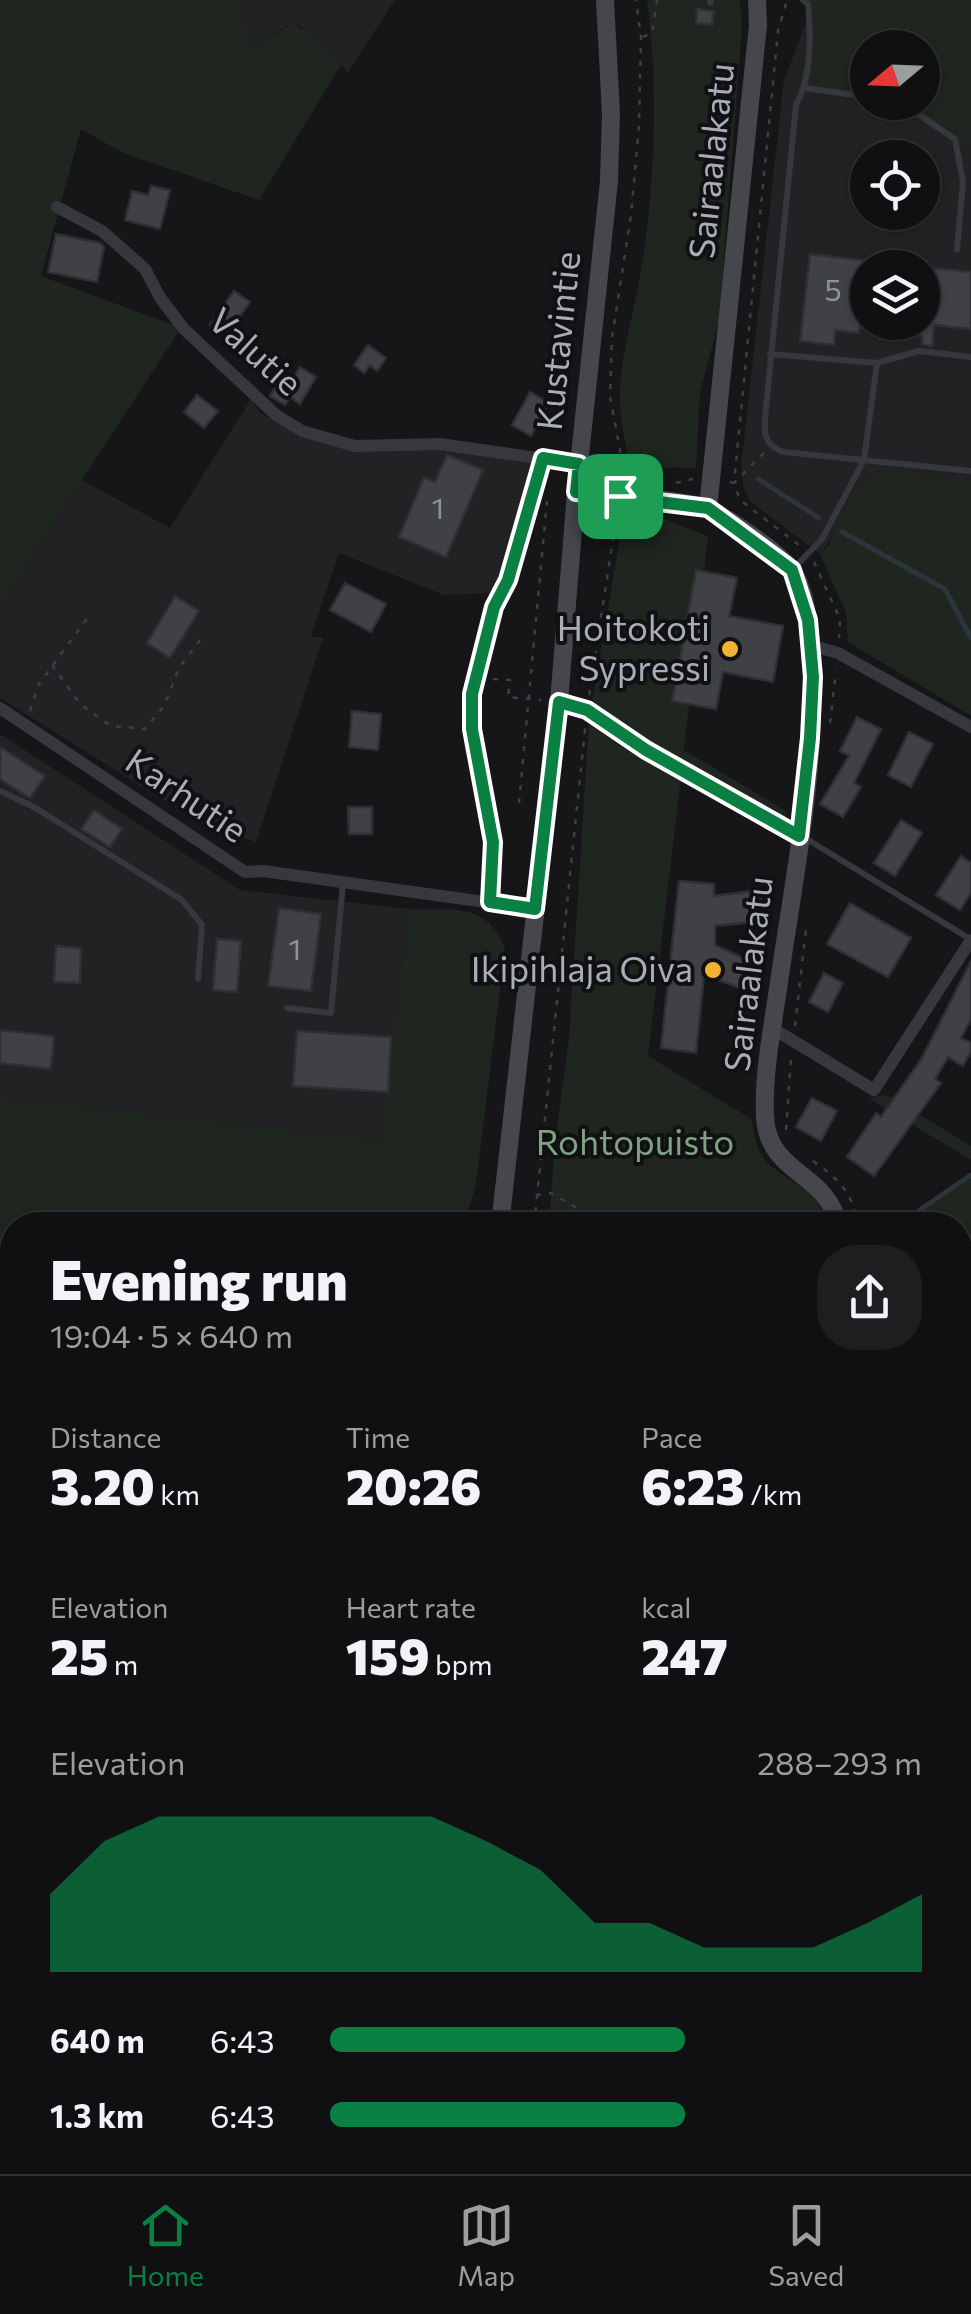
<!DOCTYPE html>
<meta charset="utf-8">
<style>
:root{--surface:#101012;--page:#1e1e20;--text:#f1f3f6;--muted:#9c9d9f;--line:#303032;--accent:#0b8043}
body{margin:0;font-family:Commissioner,sans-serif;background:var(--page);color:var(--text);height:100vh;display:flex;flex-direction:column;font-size:38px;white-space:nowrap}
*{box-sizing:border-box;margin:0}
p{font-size:32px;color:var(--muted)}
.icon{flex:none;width:55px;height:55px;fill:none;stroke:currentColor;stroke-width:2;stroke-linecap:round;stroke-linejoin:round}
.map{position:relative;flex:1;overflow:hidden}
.drawer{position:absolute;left:0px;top:1212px;width:972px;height:962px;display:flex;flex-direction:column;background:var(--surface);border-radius:40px 40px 0 0;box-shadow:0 2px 8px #0004,0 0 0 2px var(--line)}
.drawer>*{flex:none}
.needle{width:65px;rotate:251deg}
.buttons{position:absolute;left:850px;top:30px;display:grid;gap:20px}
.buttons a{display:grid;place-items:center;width:90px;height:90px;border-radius:50%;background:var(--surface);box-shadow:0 2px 8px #0004,0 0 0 2px var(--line);font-size:50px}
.pin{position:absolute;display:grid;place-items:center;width:85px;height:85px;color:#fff;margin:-42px;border-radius:20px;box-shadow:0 5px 15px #0006}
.round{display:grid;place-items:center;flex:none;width:105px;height:105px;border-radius:40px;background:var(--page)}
.overview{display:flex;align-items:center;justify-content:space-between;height:170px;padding:0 50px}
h1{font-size:55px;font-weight:800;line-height:75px}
.figures{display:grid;grid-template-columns:repeat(3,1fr);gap:15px;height:170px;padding:10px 50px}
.figures div{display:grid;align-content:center}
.figures b{font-size:50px;font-weight:800}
.figures small{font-size:28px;font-weight:400}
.figures p{font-size:28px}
.chart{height:280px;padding:20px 50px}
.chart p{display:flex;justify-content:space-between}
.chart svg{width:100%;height:180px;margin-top:10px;fill:var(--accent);opacity:.7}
ul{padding:0 50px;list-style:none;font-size:32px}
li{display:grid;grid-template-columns:160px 120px 1fr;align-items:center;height:75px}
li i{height:25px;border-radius:12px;background:var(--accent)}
.tab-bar{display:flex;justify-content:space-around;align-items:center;height:140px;border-top:2px solid var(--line);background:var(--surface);font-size:28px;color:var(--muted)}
.tab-bar a{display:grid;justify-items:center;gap:5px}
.tab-bar .on{color:var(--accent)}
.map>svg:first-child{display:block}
.built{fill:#222225;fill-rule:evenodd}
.green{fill:#1e261f}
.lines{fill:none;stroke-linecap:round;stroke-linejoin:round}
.stream{stroke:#2c353c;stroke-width:5}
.building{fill:#404145;stroke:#303034;stroke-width:2.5}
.path{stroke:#3d3f44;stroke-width:2.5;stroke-dasharray:5 8;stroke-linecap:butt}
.lane{stroke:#37383d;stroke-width:6}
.street{stroke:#37383d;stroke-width:12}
.secondary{stroke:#45474d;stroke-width:18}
.route-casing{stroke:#fff;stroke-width:20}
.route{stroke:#0b8043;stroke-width:12}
.poi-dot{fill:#f2b134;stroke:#111113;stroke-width:4}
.labels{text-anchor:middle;stroke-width:8;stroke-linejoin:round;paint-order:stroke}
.number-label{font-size:30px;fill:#8e929b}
.street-label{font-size:35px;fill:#a8adb8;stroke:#111113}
.poi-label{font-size:35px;fill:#a8adb8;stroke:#111113;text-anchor:end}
.park-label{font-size:35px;fill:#7fa381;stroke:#111113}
</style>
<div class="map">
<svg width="971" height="2174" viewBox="0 0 971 2174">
<rect width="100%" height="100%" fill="#161618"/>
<path class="built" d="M155 0H395L348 72 300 25H287L251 49Z
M815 0H971V480L879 471 820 554 750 501 743 486 741 467 784 80ZM868 48H922V102H868ZM868 158H922V212H868ZM868 268H922V322H868Z
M251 399 259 412 303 438 481 451 550 467 515 592 444 595 339 553 311 636 323 638 256 842 205 826 0 698V606L82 480 170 528Z
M0 734 240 890 409 909 383 1141 0 1098Z
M12 1865V1972L0 1918V1869Z"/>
<path class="green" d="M0 0H235L252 48 292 23 311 34 341 65 259 200 123 153 81 129 41 276 181 328 0 606Z
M647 0H740L742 27 719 321 700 392 696 468 630 467C626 445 620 421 620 398 620 356 633 317 640 276 655 189 659 87 647 0Z
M803 0H971V140L955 139 900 103 922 102V48H868L867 97 805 88 808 4Z
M880 471 971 480V716L848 642 846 613 820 554 828 546C842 522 855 485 880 471Z
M624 513 664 519 708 536 684 750 786 811 783 838 681 777 648 1056 751 1119C754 1130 756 1148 763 1157 780 1181 825 1190 825 1225H549L555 1142 569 1038 589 721Z
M409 909C453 911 487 901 505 949L476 1184 464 1225H12L11 1679 0 1663V1098L382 1141Z
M887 1095 971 1146V1160L868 1098Z
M971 1178V1416L960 1425V1225H903Z
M967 2109 971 2113V2174H910L920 2163 960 2162V2117Z"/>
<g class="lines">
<path class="stream" d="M758 479 819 518
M842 532 945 589 971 638
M898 1225 971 1175"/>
</g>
<path class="building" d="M697 9 714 11 712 25 696 23Z
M151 186 170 190 160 229 125 220 132 191 148 195Z
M56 234 100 243 104 247 97 282 48 272Z
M810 254 868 261V319H861L859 333 835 330 834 345 800 341Z
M922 267 971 272V329L934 325 932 346 922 344V336H916L918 322H922Z
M234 291 250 302 226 336 210 325Z
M368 345 386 358 377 371 370 365 364 373 354 365Z
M300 367 316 377 300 404 290 397 285 405 270 396 282 376 291 382Z
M530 392 549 403 531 436 512 425Z
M197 395 218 411 204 428 184 412Z
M447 455 483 470 446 557 399 537 424 477 435 482Z
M696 570 737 578 729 616 783 626 773 682 723 672 716 709 672 701Z
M345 583 386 604 371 632 330 610Z
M175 596 199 611 170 658 147 643Z
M352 711 381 714 378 750 349 747Z
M857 717 881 729 854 783 861 787 843 817 820 804 849 756 840 751Z
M909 732 933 744 911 787 888 775Z
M0 747 45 776 30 798 0 779Z
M348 807H372V834H349Z
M94 810 122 829 110 847 81 829Z
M901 820 922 833 895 876 874 863Z
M961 856 971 863V893L960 910 936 895Z
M679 881 714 884V896L760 890 764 921 715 926V945L758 965 752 992 704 975 696 1053 661 1048Z
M850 903 911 938 888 977 827 944Z
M279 908 321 914 311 991 268 986Z
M217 939 241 941 237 992 213 990Z
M56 946 81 948 80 983 54 982Z
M971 961V1019L961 1038 971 1043V1051L963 1066 948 1057 935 1079 941 1083 874 1176 847 1157 876 1113 881 1117 922 1058Z
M824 973 843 983 828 1012 809 1002Z
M0 1030 54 1036 51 1069 0 1063Z
M297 1031 391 1037 388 1092 293 1086Z
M812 1098 837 1111 821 1141 796 1127Z
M12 1942V2003L0 1973V1947Z"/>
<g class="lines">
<path class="path" d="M643 37 652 33 657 0
M764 453 734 483 778 31 787 0
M620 479 621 456 610 396 612 338 631 215 639 126 641 37 636 0
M730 482 734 483 740 500 799 545
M676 483 693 479
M814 562 840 619 839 638
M52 665 80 704 111 726 145 729 164 706 179 668 203 636
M493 679 510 680 508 697 541 700
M578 707 783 827
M30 711 39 684 89 616
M830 723 836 671
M519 803 547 501
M795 1026 806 929
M786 1130 791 1058
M813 1161C839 1179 853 1193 858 1225
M536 1195 551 1193 606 1225
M534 1225 587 710 617 512
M960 1404 971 1396
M0 1484 12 1486
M960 1934 971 1931
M960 2004 971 2014
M960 2060 971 2070
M960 2107 971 2094
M763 2162 776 2174
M957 2162 971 2173
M244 2174 250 2162
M902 2174 912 2162"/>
<path class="lane" d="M803 0 808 4C811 36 812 76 796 105L766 408C764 428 761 445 784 452L971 471
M710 3 711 0
M805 88 868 97
M900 102 955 139 963 182 957 250
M770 354 877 363 919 351 971 357
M793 569 822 539 864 460 877 363
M0 791 34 807 182 900 202 925 198 979
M805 838 970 939
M287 1008 331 1013 343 883"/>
<path class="street" d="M57 207 102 231 145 269 161 299 184 329 276 415 302 431 355 446 440 444 579 464
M810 645 838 653 971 727
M0 708 245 872 263 871 535 909
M490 902 493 842 472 729V693L494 607 509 580 543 458
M772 1028 874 1090 971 940
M960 1815 971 1802
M0 1906 12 1932
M15 2162 17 2174
M355 2174 397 2162
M653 2174 663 2162"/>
<path class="secondary" d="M576 493C603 495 691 499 711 510 732 521 784 555 795 575 807 596 808 624 810 649 820 756 793 881 778 989 772 1030 763 1075 765 1117 768 1175 828 1172 838 1225
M708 508 758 25 757 0
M500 1225 559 702 576 493 609 181 611 114 605 0
M960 1623 971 1632
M0 1708 12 1698
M222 2174 228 2162"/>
</g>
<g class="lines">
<g class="route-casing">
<path id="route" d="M543 458 579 464 576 492 708 508 792 570 808 620 813 677 810 738 799 836 646 750 587 710 559 702 535 909 490 902 493 842 472 729V694L494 607 508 580Z"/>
</g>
<use href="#route" class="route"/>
</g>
<g class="poi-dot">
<circle cx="730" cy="649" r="10"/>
<circle cx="713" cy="970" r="10"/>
</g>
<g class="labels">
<g class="number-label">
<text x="833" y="301">5</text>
<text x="438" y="519">1</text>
<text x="295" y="960">1</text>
</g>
<g class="street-label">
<text transform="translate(712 161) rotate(-84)" y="12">Sairaalakatu</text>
<text transform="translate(559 341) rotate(-84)" y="12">Kustavintie</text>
<text transform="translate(255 352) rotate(42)" y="12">Valutie</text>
<text transform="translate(186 796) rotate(34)" y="12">Karhutie</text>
<text transform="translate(749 974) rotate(-83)" y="12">Sairaalakatu</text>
</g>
<g class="poi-label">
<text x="710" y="641">Hoitokoti<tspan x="710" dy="40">Sypressi</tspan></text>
<text x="693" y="982">Ikipihlaja Oiva</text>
</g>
<g class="park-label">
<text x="635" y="1155">Rohtopuisto</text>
</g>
</g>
</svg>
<div class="buttons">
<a><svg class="needle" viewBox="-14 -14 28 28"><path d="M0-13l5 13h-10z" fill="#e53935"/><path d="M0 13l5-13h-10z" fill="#9c9d9f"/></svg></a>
<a><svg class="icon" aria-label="locate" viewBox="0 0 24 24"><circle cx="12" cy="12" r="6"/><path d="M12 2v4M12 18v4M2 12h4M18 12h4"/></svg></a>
<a><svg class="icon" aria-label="layers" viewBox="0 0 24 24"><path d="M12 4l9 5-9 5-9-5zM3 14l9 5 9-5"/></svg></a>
</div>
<div class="pin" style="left:620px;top:496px;background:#1e9e55"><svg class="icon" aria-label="arrive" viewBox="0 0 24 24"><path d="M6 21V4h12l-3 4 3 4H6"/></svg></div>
<section class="drawer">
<div class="overview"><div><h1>Evening run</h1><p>19:04 · 5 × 640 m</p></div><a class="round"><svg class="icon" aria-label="share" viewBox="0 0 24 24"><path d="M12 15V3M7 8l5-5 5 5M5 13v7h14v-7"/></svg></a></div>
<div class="figures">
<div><p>Distance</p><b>3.20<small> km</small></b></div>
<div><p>Time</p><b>20:26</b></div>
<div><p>Pace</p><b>6:23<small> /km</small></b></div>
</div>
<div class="figures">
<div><p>Elevation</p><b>25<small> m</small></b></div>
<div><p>Heart rate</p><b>159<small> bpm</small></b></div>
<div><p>kcal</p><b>247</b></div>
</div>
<div class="chart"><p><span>Elevation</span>288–293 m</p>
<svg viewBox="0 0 160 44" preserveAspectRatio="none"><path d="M0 44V25L10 12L20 6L30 6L40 6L50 6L60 6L70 6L80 12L90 19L100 32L110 32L120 38L130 38L140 38L150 32L160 25V44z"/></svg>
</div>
<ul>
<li><b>640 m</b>6:43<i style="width:60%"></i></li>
<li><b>1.3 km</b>6:43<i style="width:60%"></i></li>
</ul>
</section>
</div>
<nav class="tab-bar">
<a class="on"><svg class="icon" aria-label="home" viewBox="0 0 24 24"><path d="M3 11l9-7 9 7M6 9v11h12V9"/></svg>Home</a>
<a><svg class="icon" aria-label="map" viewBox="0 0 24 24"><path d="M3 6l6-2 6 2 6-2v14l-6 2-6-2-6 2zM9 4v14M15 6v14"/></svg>Map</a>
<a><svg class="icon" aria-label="saved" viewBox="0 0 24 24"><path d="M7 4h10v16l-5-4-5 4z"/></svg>Saved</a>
</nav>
